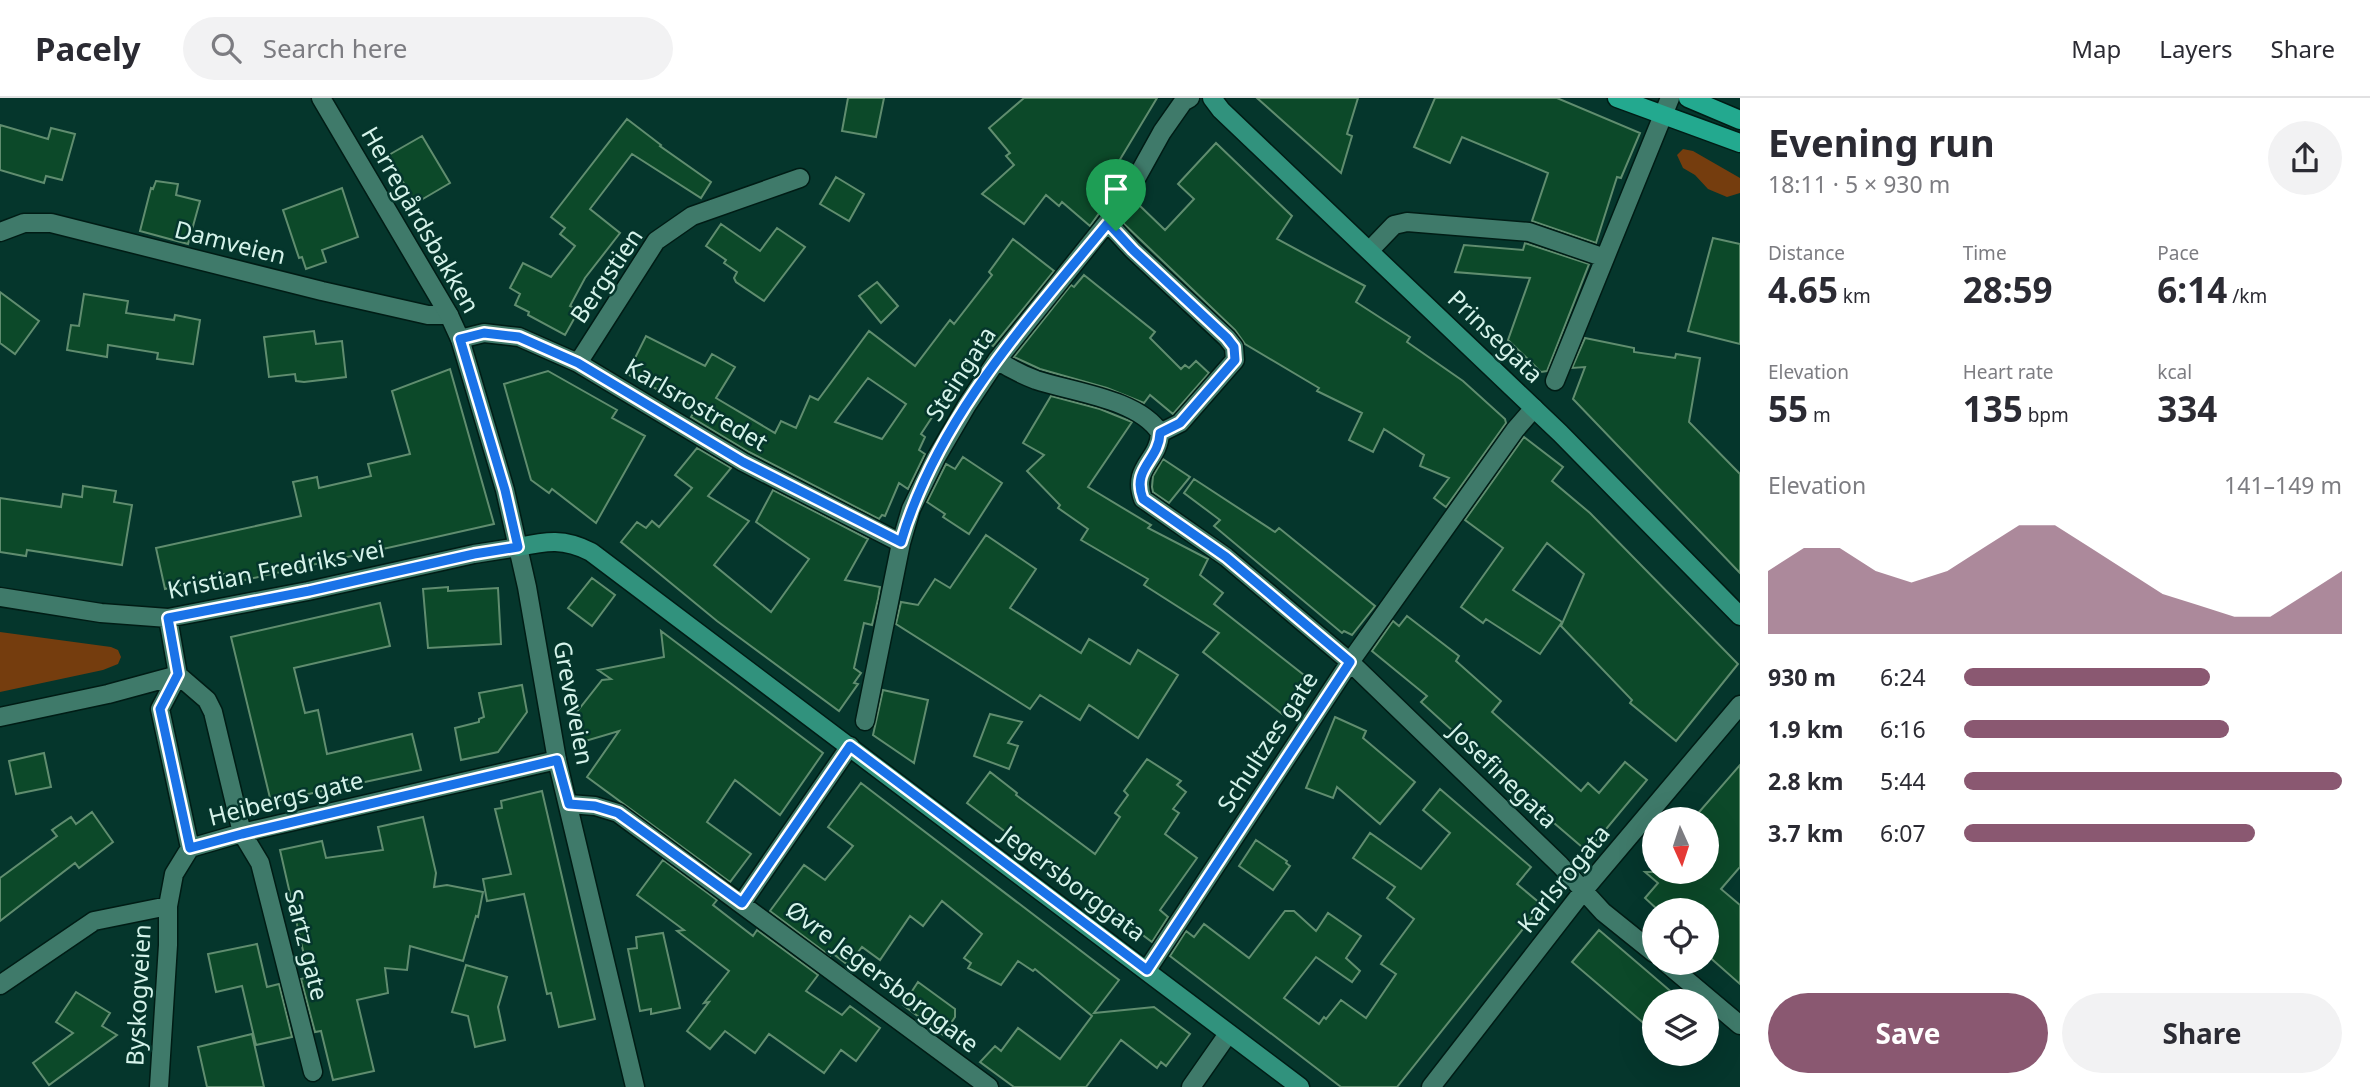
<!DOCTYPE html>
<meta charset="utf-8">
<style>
:root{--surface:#fff;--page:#f2f2f3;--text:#2b2b33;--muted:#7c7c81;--line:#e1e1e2;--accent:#8a5871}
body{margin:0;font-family:"Noto Sans",sans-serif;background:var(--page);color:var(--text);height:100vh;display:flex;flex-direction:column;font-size:26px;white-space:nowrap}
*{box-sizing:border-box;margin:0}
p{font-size:23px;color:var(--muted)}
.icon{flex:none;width:38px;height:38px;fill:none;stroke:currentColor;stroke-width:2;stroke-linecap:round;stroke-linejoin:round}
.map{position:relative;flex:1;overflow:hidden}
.details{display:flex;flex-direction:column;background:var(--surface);width:630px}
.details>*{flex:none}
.needle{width:46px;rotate:177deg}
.buttons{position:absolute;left:1642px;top:709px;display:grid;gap:14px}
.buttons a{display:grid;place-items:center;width:77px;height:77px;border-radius:50%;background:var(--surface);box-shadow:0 7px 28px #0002;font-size:35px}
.pin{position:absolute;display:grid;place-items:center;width:60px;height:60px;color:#fff;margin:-72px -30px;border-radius:50% 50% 50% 0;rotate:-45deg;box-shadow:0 0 7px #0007}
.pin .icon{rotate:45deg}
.round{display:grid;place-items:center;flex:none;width:74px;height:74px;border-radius:37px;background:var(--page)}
.summary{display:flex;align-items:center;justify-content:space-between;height:119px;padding:0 28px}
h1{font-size:38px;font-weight:700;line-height:52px}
.stats{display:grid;grid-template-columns:repeat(3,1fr);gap:10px;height:119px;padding:7px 28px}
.stats div{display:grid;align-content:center}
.stats b{font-size:35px;font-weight:700}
.stats small{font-size:19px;font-weight:400}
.stats p{font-size:19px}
.chart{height:196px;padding:14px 28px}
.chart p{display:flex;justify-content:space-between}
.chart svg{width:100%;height:126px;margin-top:7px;fill:var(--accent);opacity:.7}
.cta{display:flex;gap:14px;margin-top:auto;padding:14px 28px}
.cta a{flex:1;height:80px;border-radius:42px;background:var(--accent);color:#fff;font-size:28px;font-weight:700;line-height:80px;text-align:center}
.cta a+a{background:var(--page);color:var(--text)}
ul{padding:0 28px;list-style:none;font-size:23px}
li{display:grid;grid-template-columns:112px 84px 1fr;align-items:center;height:52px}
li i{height:18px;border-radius:9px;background:var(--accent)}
header{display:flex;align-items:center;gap:42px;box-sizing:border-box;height:98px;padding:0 35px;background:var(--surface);border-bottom:2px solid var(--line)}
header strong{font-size:33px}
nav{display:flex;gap:38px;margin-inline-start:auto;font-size:24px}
.search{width:490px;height:63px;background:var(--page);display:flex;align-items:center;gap:18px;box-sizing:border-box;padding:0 24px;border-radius:38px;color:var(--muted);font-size:26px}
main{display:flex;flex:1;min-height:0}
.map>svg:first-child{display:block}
.green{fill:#753d0e}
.building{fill:#0c4929;stroke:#608d6f;stroke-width:2;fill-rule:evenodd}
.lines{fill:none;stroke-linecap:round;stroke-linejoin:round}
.minor-casing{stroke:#001c15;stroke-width:21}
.tertiary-casing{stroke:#001c15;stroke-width:21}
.secondary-casing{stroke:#001c15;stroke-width:21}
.primary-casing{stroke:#001c15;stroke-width:21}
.minor{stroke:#3f7a6a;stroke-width:18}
.tertiary{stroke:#3f7a6a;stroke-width:18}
.secondary{stroke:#31927d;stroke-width:18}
.primary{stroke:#23a98f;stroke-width:18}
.route-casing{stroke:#fff;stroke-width:14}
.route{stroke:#1a73e8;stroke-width:9}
.labels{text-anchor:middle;stroke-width:5;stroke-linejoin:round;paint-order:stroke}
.street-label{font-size:24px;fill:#d5f3ea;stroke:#05362c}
</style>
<header>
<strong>Pacely</strong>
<div class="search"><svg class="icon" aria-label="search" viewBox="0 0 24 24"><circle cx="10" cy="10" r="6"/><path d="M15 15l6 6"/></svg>Search here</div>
<nav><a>Map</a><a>Layers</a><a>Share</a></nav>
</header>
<main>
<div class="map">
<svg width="1740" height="989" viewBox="0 0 1740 989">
<rect width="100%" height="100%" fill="#05362c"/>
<path class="green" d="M1683 51 1693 53 1740 80V95L1727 99 1708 91 1695 77 1683 70 1677 57Z
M0 534 111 549 118 552 121 559 118 566 103 572 0 594Z"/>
<path class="building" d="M848 0H884L876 39 842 33Z
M1024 0H1157L1110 78 1119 87 1090 128 1062 104 1059 108 1046 97 1024 126 982 96 1014 67 1006 58 1010 55 989 30Z
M1257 0H1358L1347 36 1352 38 1341 75Z
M1435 0H1557L1640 35 1621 80 1617 79 1596 145 1532 123 1548 75 1462 39 1450 65 1414 49Z
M627 21 661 47 660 48 711 84 701 100 632 56 590 111 620 135 585 180 570 208 579 212 565 237 528 217 529 214 515 207 520 196 510 190 523 165 551 179 575 148 560 136 565 130 551 119Z
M0 27 48 41 51 30 75 36 62 82 46 78 44 85 0 72Z
M422 38 450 85 416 105 387 58Z
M1216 45 1292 118 1277 141 1365 188 1356 204 1410 239 1407 244 1463 283 1505 321 1506 325 1446 409 1434 400 1449 380 1420 368 1424 357 1384 331 1373 354 1349 342 1362 315 1317 293 1319 290 1245 246 1235 232 1122 124 1136 104 1165 132 1194 101 1178 86Z
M836 79 864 96 849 123 820 106Z
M156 83 178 86 176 97 200 103 188 146 140 133 151 90 153 91Z
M342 90 358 139 322 152 326 164 306 171 302 159 299 160 283 112Z
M721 126 760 153 777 130 805 149 764 203 736 184 734 180 737 174 724 165 726 162 706 148Z
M1713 140 1740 146V246L1688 233Z
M1013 141 1054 173 993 248 989 246 978 261 973 257 921 336 925 339 919 352 925 356 908 391 899 385 885 418 882 417 879 421 749 354 691 319 696 311 627 276 646 238 705 268 712 256 735 269 716 300 775 335 781 323 796 330 810 298 818 302 869 233 915 268 950 222 954 226 992 177 989 174ZM868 280 906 306 882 341 835 324Z
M1525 145 1589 166 1547 273 1541 274 1508 242 1530 180 1455 174 1464 147 1523 152Z
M1084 177 1155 234 1150 240 1181 271 1185 267 1189 270 1196 263 1209 275 1173 316 1150 297 1144 305 1107 290 1040 271 1014 259 1071 187 1074 189Z
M877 184 898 208 881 225 859 198Z
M0 194 39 223 15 256 0 245Z
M84 196 128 203 126 215 174 222 175 217 200 222 193 266 157 261 158 255 108 247 107 259 67 252 71 227 79 228Z
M314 233 316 246 342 243 346 279 304 284 296 283 295 276 269 279 264 239Z
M1585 240 1634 250V254L1675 260 1676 256 1700 260 1689 324 1740 376V475L1573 301 1585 269 1572 270Z
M450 271 494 426 227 486 224 476 165 491 156 450 301 418 293 384 317 379 319 390 371 378 368 366 410 356 392 293Z
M548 273 617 312 612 320 645 338 596 425 552 391 549 395 531 382 504 286Z
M1051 298 1100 311 1132 324 1088 389 1151 427 1148 430 1208 461 1200 477 1223 495 1214 506 1309 581V590L1286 619 1203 554 1219 535 1144 487 1148 481 1081 442 1088 431 1058 410 1060 407 1027 373 1044 357 1023 345Z
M1524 339 1563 369 1552 383 1590 415 1738 566 1676 643 1630 605 1632 602 1561 528 1584 476 1547 445 1513 492 1562 524 1540 556 1486 521 1483 525 1461 509 1503 450 1465 422Z
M697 350 731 370 708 398 749 423 714 467 771 514 809 461 756 424 773 392 868 441 845 482 880 489 878 501 872 527 864 525 854 570 861 575 854 585 858 586 839 613 717 523 621 444 637 424 646 430 652 423 659 429 692 390 675 377Z
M963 359 1002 385 969 436 943 419 945 416 927 404 946 366 955 371Z
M1163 361 1190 379 1169 405 1153 394 1152 389 1153 378Z
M1194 381 1275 434 1279 430 1375 508 1352 537 1344 533 1342 535 1214 428 1220 422 1184 395Z
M83 388 116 393 114 404 132 407 122 467 27 452 26 458 0 454V400L61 409 63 396 82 399Z
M986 437 1036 471 1010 510 1081 555 1089 541 1130 566 1138 552 1178 577 1138 640 1089 607 1080 622 1040 597 1030 611 896 526 901 504 918 507 935 481 950 490Z
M592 480 615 497 592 528 568 510Z
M448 489V493L498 490 501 546 428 550 423 491Z
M380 505 390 548 294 570 305 615 318 612 327 656 412 636 421 672 271 704 231 539Z
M1407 518 1459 558 1456 563 1501 603 1492 614 1581 693 1588 685 1599 695 1625 664 1647 682 1592 748 1582 749 1554 725 1421 604 1427 598 1372 553 1393 523 1399 528Z
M661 533 823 655 780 717 735 682 707 724 751 756 730 784 587 679 619 633 582 644 576 615 602 582 611 581 598 572 664 559Z
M522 587 527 614 498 654 461 662 455 630 479 624V621L484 619 479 595Z
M883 592 928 602 914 665 873 637Z
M990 616 1022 624 1008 645 1018 648 1009 671 974 658Z
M1335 619 1366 633 1363 640 1415 684 1380 726 1337 689 1333 700 1306 690Z
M44 655 51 689 16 696 9 663Z
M1147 661 1181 683 1177 687 1186 694 1173 711 1179 715 1165 736 1197 760 1160 812 1168 819 1152 844 967 705 990 674 1017 695 1016 697 1095 756 1120 719 1115 715 1128 697 1124 693Z
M1740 667V769L1721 791 1740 807V886L1706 856V812H1658L1645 800 1658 785 1645 774H1706V721H1693Z
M861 685 1119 882 1094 915 1154 909 1190 936 1166 968 1161 964 1157 970 1121 942 1086 989H1014L980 964 995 948 1001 953 1018 930 1060 961 1092 918 1035 871 1033 873 1018 863 1001 887 968 870 971 865 964 860 982 836 942 803 923 828 910 818 880 862 862 849 848 867 832 855 830 858 770 813 804 767 825 782 853 748 828 729Z
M1440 691 1531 769 1517 786 1542 807 1397 989H1341L1170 858 1186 833 1194 839 1204 826 1249 860 1285 813H1294L1316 833 1328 815 1361 838 1346 860 1360 873 1352 884 1316 859 1284 900 1319 926 1324 919 1326 921 1341 902 1366 920 1396 876 1381 866 1414 821 1387 800 1395 789 1353 760 1370 735 1421 771 1450 735 1423 712Z
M542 693 595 921 559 929 551 895 547 896 524 796 487 803 483 781 511 776 495 711 502 710 501 703Z
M92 714 113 744 79 770 75 765 0 823V780L57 738 52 732 71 719 76 726Z
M423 719 436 775 434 789 447 787 483 794 478 819 476 818 463 863 410 848 407 872 385 870 388 895 357 902 374 973 333 982 321 933 315 934 301 881 309 879 280 752 322 743 326 760 383 752 378 729Z
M1256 742 1287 763 1286 765 1290 768 1273 792 1239 768Z
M663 762 717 802 713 807 753 838 757 832 818 877 806 893 842 917 850 908 880 930 856 963 841 952 824 975 769 936 755 955 725 933 710 951 687 933 709 904 704 905 729 873 677 833 684 832 637 797Z
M1599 832 1682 903H1654V934L1572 864Z
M663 835 680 910 651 916V911L640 913 628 851 637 850 636 839Z
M257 846 267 889 279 886 292 939 256 947 242 888 216 894 208 856Z
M466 867 507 879 498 909 505 942 475 949 468 918 452 914Z
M918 884 955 911V919L943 937 903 907Z
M76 894 110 915 102 928 117 937 49 987 33 965 73 935 56 924Z
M252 936 264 989H207L198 949Z"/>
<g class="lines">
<g class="minor-casing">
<path id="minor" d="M1108 125 1133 152 1227 240 1234 249 1235 262 1180 325 1160 335
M0 134 24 125H51L322 193 428 217H449
M1370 152 1394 127 1407 124 1529 134 1605 160 1670 0
M460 241 484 235 519 239 578 265 743 364 901 445
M997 262C1009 270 1023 277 1036 282 1072 294 1139 301 1160 335 1159 363 1131 369 1143 401L1226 459 1350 564 1560 767 1603 814 1654 855
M578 265 656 143 692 118 800 80
M1555 283 1605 160
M0 499 101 515 168 520 308 493 474 456 518 449
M168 520 178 577 207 602 213 614 242 735 260 765 313 974
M178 577 160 611 190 750
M0 619 108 596 178 577
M865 623 901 445 911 411 936 360 967 307 997 262 1122 106 1162 34 1183 4 1190 0
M569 706 595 708 618 715 989 989
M742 805 850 648
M1665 864 1740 927
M1147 872 1350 564 1515 332 1534 310
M0 887 94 823 168 808 174 776 190 750 242 735 557 662
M159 989 168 847V808
M1191 989 1228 936
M1431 989 1584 792 1740 607"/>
</g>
<g class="tertiary-casing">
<path id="tertiary" d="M321 0 449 217 460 241 505 392 527 489 557 662 635 989"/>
</g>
<g class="secondary-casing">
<path id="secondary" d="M1212 0 1221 12 1560 335 1740 518
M518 449C547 443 564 440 591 454L1300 989"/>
</g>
<g class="primary-casing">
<path id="primary" d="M1617 0 1740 45
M1688 0 1740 22"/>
</g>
<use href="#minor" class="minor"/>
<use href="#tertiary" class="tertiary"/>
<use href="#secondary" class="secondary"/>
<use href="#primary" class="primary"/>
</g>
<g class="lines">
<g class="route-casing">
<path id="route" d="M1108 125 1133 152 1227 240 1234 249 1235 262 1180 325 1160 335C1159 363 1131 370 1143 401L1226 459 1350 564 1147 872 850 648 742 805 618 715 595 708 569 706 557 662 242 736 190 750 160 611 178 576 168 520 309 493 474 456 518 449 505 392 460 241 484 235 519 239 578 265 743 364 901 444C937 321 1028 222 1108 125Z"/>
</g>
<use href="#route" class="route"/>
</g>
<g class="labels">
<g class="street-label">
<text transform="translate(420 122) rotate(60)" y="8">Herregårdsbakken</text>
<text transform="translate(230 145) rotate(14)" y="8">Damveien</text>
<text transform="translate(607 178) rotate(-56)" y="8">Bergstien</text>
<text transform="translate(1495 239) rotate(44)" y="8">Prinsegata</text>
<text transform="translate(961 276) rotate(-57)" y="8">Steingata</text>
<text transform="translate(696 307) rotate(30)" y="8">Karlsrostredet</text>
<text transform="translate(276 472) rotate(-11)" y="8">Kristian Fredriks vei</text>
<text transform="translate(573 605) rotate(79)" y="8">Greveveien</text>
<text transform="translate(1268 644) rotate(-57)" y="8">Schultzes gate</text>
<text transform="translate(1503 678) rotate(44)" y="8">Josefinegata</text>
<text transform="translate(286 701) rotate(-14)" y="8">Heibergs gate</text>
<text transform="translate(1564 781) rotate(-51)" y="8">Karlsrogata</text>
<text transform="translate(1073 786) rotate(37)" y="8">Jegersborggata</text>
<text transform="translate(306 847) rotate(76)" y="8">Sartz gate</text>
<text transform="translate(882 879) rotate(37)" y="8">Øvre Jegersborggate</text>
<text transform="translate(139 897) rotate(-87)" y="8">Byskogveien</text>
</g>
</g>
</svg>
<div class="buttons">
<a><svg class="needle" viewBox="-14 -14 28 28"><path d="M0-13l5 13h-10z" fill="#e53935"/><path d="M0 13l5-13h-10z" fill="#7c7c81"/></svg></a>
<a><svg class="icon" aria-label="locate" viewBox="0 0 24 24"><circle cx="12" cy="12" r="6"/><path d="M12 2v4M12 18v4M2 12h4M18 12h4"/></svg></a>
<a><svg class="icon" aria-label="layers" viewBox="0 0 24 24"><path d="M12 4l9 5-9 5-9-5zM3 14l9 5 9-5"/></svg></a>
</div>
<div class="pin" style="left:1116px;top:133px;background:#1e9e55"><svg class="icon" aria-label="arrive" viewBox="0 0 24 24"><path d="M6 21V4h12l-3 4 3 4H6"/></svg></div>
</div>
<section class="details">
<div class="summary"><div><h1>Evening run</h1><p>18:11 · 5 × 930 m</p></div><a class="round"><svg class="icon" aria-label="share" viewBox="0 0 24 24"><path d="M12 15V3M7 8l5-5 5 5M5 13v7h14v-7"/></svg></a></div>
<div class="stats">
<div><p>Distance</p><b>4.65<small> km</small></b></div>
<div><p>Time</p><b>28:59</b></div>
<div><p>Pace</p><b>6:14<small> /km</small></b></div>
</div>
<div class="stats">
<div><p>Elevation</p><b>55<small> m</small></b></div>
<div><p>Heart rate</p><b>135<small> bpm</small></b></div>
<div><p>kcal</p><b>334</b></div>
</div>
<div class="chart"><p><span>Elevation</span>141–149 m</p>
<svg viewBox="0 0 160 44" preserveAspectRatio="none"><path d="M0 44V22L10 14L20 14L30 22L40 26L50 22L60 14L70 6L80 6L90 14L100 22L110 30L120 34L130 38L140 38L150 30L160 22V44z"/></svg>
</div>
<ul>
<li><b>930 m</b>6:24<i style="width:65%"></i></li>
<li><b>1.9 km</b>6:16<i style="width:70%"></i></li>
<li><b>2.8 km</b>5:44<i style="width:100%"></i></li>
<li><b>3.7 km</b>6:07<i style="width:77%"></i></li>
</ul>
<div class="cta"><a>Save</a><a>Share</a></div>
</section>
</main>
